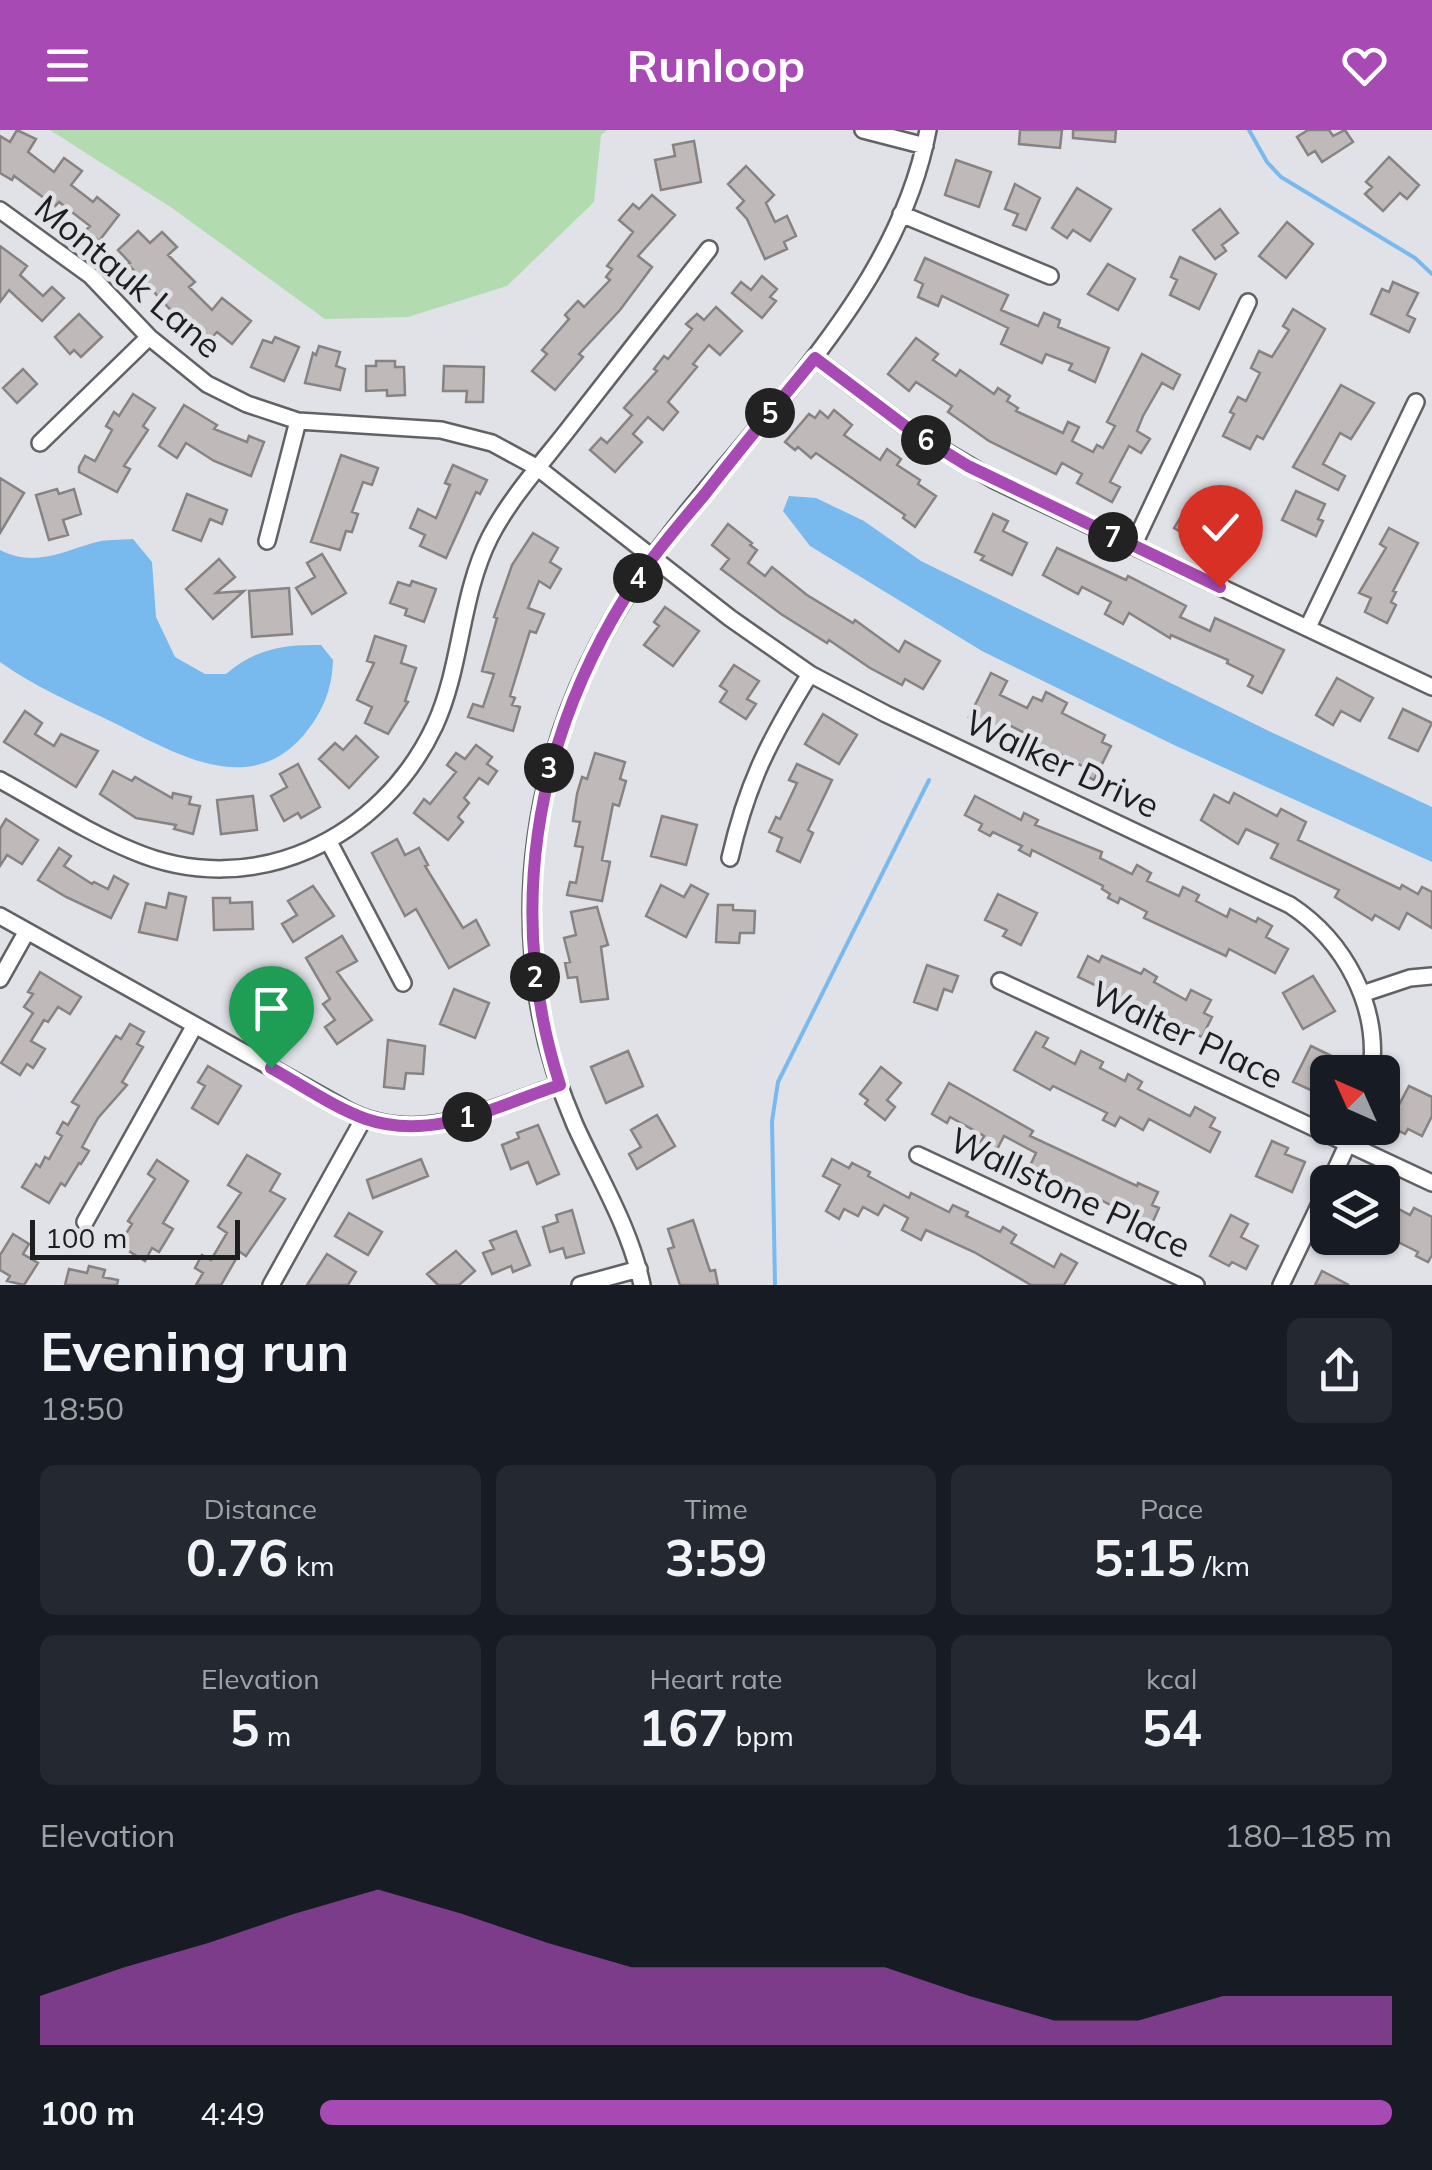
<!DOCTYPE html>
<meta charset="utf-8">
<style>
:root{--surface:#171b24;--page:#242831;--text:#f1f3f6;--muted:#9ea1a6;--accent:#a84ab4}
body{margin:0;font-family:Mulish,sans-serif;background:var(--page);color:var(--text);height:100vh;display:flex;flex-direction:column;font-size:38px;white-space:nowrap}
*{box-sizing:border-box;margin:0}
p{font-size:32px;color:var(--muted)}
.icon{flex:none;width:55px;height:55px;fill:none;stroke:currentColor;stroke-width:2;stroke-linecap:round;stroke-linejoin:round}
.map{position:relative;height:1155px;overflow:hidden}
.panel{display:flex;flex-direction:column;background:var(--surface);flex:1}
.panel>*{flex:none}
.needle{width:65px;rotate:315deg}
.tools{position:absolute;left:1310px;top:925px;display:grid;gap:20px}
.tools a{display:grid;place-items:center;width:90px;height:90px;border-radius:15px;background:var(--surface);box-shadow:0 2px 8px #0004;font-size:50px}
.scale{position:absolute;left:30px;bottom:25px;width:210px;box-sizing:border-box;padding-left:10px;border:5px solid #1d1e1f;border-top:0;font-size:28px;line-height:35px;white-space:nowrap;color:#1d1e1f;-webkit-text-stroke:8px #e1e2e7;paint-order:stroke}
.pin{position:absolute;display:grid;place-items:center;width:85px;height:85px;color:#fff;margin:-102px -42px;border-radius:50% 50% 50% 0;rotate:-45deg;box-shadow:0 0 10px #0007}
.pin .icon{rotate:45deg}
.km{position:absolute;width:50px;height:50px;margin:-25px;border-radius:50%;background:#222;color:#fff;font-size:28px;line-height:50px;text-align:center}
.round{display:grid;place-items:center;flex:none;width:105px;height:105px;border-radius:15px;background:var(--page)}
.head{display:flex;align-items:center;justify-content:space-between;height:170px;padding:0 40px}
h1{font-size:55px;font-weight:700;line-height:75px}
.stats{display:grid;grid-template-columns:repeat(3,1fr);gap:15px;height:170px;padding:10px 40px}
.stats div{display:grid;align-content:center;border-radius:15px;background:var(--page);text-align:center}
.stats b{font-size:50px;font-weight:700}
.stats small{font-size:28px;font-weight:400}
.stats p{font-size:28px}
.chart{height:280px;padding:20px 40px}
.chart p{display:flex;justify-content:space-between}
.chart svg{width:100%;height:180px;margin-top:10px;fill:var(--accent);opacity:.7}
ul{padding:0 40px;list-style:none;font-size:32px}
li{display:grid;grid-template-columns:160px 120px 1fr;align-items:center;height:75px}
li i{height:25px;border-radius:12px;background:var(--accent)}
header{display:flex;justify-content:space-between;align-items:center;height:130px;padding:0 40px;background:var(--accent);color:#fff;font-size:45px;font-weight:700}
.map>svg:first-child{display:block}
.green{fill:#b2dbb0}
.water{fill:#78baee}
.lines{fill:none;stroke-linecap:round;stroke-linejoin:round}
.stream{stroke:#78baee;stroke-width:4}
.building{fill:#bfbab9;stroke:#888382;stroke-width:2.5}
.minor-casing{stroke:#616266;stroke-width:20}
.minor{stroke:#fff;stroke-width:15}
.route-casing{stroke:#fff;stroke-width:20}
.route{stroke:#a84ab4;stroke-width:12}
.labels{text-anchor:middle;stroke-width:9;stroke-linejoin:round;paint-order:stroke}
.street-label{font-size:35px;fill:#1d1e1f;stroke:#e1e2e7}
</style>
<header><svg class="icon" aria-label="menu" viewBox="0 0 24 24"><path d="M4 6h16M4 12h16M4 18h16"/></svg>Runloop<svg class="icon" aria-label="heart" viewBox="0 0 24 24"><path d="M12 20l-8-8c-3-5 5-10 8-4 3-6 11-1 8 4z"/></svg></header>
<div class="map">
<svg width="1432" height="1155" viewBox="0 0 1432 1155">
<rect width="100%" height="100%" fill="#e1e2e7"/>
<path class="green" d="M50 0H607L601 5 594 72 507 156 408 187 325 189 172 78Z"/>
<path class="water" d="M789 366 816 368 864 391 921 431 1271 602 1432 677V732L1174 615 982 521 810 416 783 381Z
M133 409 152 432 156 487 175 527 205 544H226C255 519 284 514 321 515L333 530C332 560 323 582 303 606 246 671 169 619 108 590 70 572 34 556 0 532V420C34 437 59 423 93 413 105 409 120 410 133 409Z"/>
<g class="lines">
<path class="stream" d="M1249 0 1267 32 1281 47 1415 128 1432 144
M775 1155 772 991 778 952 929 650"/>
</g>
<path class="building" d="M17 0 36 9 28 22 54 42 64 28 82 41 71 55 93 72 97 67 119 85 99 111 85 101 90 96 59 72 55 76 14 46 12 50 0 43V6L10 12Z
M1020 0H1062L1060 18 1019 14Z
M1073 0H1116L1115 12 1073 8Z
M1308 0H1329L1333 6 1345 0 1353 12 1322 32 1315 21 1308 25 1297 7Z
M694 11 701 52 661 60 655 30 675 26 673 15Z
M1389 27 1419 55 1407 69 1400 63 1383 81 1365 64 1372 57 1366 52Z
M956 30 991 42 979 77 945 65Z
M746 36 774 65 766 73 775 92 787 86 796 106 784 112 787 119 765 129 747 89 737 78 744 71 728 54Z
M1015 54 1040 68 1026 100 1013 95 1018 84 1005 79Z
M1077 58 1111 79 1090 111 1073 100 1067 108 1052 98Z
M652 65 675 85 638 126 652 137 620 180 579 224 583 227 555 260 532 241 547 224 542 220 569 189 565 185 578 171 584 177 610 150 606 147 612 139 607 136 633 102 619 90 633 74 639 79Z
M1220 79 1238 103 1222 115 1226 121 1215 129 1193 100Z
M1287 92 1313 114 1286 148 1259 126Z
M138 101 150 113 162 102 177 117 168 125 195 152 189 157 212 180 222 168 251 191 232 214 217 202 207 213 181 191 128 134 130 133 118 120Z
M0 116 27 136 20 145 43 166 52 157 64 168 42 191 9 160 0 172Z
M1180 127 1216 144 1199 179 1170 165 1177 150 1171 147Z
M925 128 1008 165 1001 180 1038 196 1044 183 1060 190 1058 197 1109 218 1095 252 1069 240 1072 234 1046 224 1042 233 1001 214 1008 198 942 166 938 176 918 167 923 154 915 150Z
M1108 134 1135 149 1118 180 1088 164Z
M762 146 777 159 770 167 776 171 762 188 732 163 741 152 751 160Z
M1393 152 1418 163 1407 185 1415 189 1409 202 1371 184 1382 159 1389 162Z
M716 177 742 201 720 225 709 215 693 234 697 237 668 272 678 282 663 300 648 287 633 304 642 312 615 342 590 320 601 308 607 313 632 285 624 278 657 241 654 239 664 226 668 229 692 199 686 194 697 184 704 190Z
M1293 179 1325 199 1263 309 1257 306 1250 319 1223 306 1234 284 1230 282 1238 267 1246 271 1260 243 1251 238 1259 221 1272 227 1289 200 1283 196Z
M79 184 102 207 81 227 74 220 70 224 55 207Z
M275 207 299 217 284 251 251 237 263 210 272 213Z
M916 208 938 224 933 230 956 246 960 240 994 264 998 258 1010 266 1007 271 1018 278 1016 281 1063 303 1068 292 1079 297 1072 311 1093 322 1097 315 1103 318 1115 296 1107 292 1142 224 1180 245 1173 259 1162 253 1143 286 1137 301 1150 309 1141 323 1129 316 1110 352 1120 357 1112 372 1077 353 1082 344 1062 333 1056 344 989 311 948 282 952 276 916 252 909 261 888 244Z
M319 216 340 222 336 236 345 239 340 260 305 253 313 223 316 225Z
M376 231H395V237H404L405 265 387 266V260L366 261V236H376Z
M444 236 484 237 483 272H466L467 261H443Z
M23 239 37 254 17 273 3 258Z
M1341 255 1374 273 1351 309 1340 303 1323 334 1345 346 1338 360 1293 337Z
M133 264 155 278 143 296 148 300 124 336 130 339 117 362 79 342V337L85 326 95 331 112 300 106 296 114 282 119 286Z
M184 275 217 295 214 299 247 312 249 306 264 312 251 346 214 331 186 313 177 328 159 316Z
M834 280 852 295 844 305 880 330 887 319 901 329 897 335 920 350 918 354 936 366 915 397 903 388 905 385 816 323 811 328 798 317 795 320 785 312 809 284 815 288 820 281 828 288Z
M341 325 378 338 372 355 363 352 352 382 358 384 352 402 346 401 340 420 311 412Z
M453 335 487 350 480 364 476 362 446 428 420 416 425 405 410 398 418 379 436 388 450 355 445 353Z
M0 348 24 363 0 403Z
M57 359 59 364 74 359 81 384 63 390 68 405 49 410 36 365Z
M1296 361 1325 374 1318 389 1323 391 1316 406 1282 390Z
M1204 362 1235 380 1212 420 1174 398 1182 385 1188 389Z
M187 364 227 380 222 394 210 389 201 411 173 400Z
M993 384 1008 391 1003 401 1027 413 1012 445 981 430 984 426 975 422Z
M728 394 752 413 750 415 757 420 748 433 765 446 772 437 807 465 853 493 855 490 899 522 905 511 940 531 923 559 905 549 902 555 870 538 829 510 827 513 781 484 721 439 729 429 712 415Z
M1389 398 1418 413 1393 461 1396 462 1391 472 1396 475 1387 493 1365 482 1371 468 1359 463 1386 418 1380 414Z
M533 403 558 418 550 432 561 439 550 458 539 451 528 478 544 484 536 503 530 501 510 566 515 568 512 575 520 577 513 601 468 587 473 574 483 577 494 544 482 541 497 488 494 487 512 435Z
M1057 418 1126 450 1128 446 1186 476 1180 487 1210 501 1215 488 1284 520 1262 563 1248 556 1253 546 1227 533 1228 530 1171 505 1170 508 1129 483 1123 494 1105 484 1111 472 1082 457 1078 464 1043 445Z
M322 424 346 463 312 484 296 458 315 447 307 433Z
M219 429 235 447 216 463 244 461 213 489 186 459Z
M412 451 436 459 424 492 405 485 407 479 390 473 398 452 410 456Z
M289 458 292 504 252 507 249 461Z
M665 477 699 501 673 536 644 515 659 496 654 492Z
M375 506 406 516 401 533 416 538 405 571 408 572 388 604 365 593 372 577 357 570 374 533 367 531Z
M734 535 759 551 747 569 756 574 746 589 720 572 727 561 720 556Z
M991 543 1007 551 1000 565 1027 578 1033 567 1042 571 1046 562 1067 573 1062 583 1105 605 1102 612 1111 616 1094 650 1081 643 1084 637 1055 622 1052 628 1036 620 1040 611 1009 595 1005 602 969 587Z
M1337 548 1373 568 1360 591 1341 581 1333 595 1316 585Z
M1403 579 1432 593 1418 621 1389 608Z
M25 581 42 593 35 604 54 616 61 604 98 621 76 657 4 612Z
M823 584 857 605 839 634 805 614Z
M356 606 378 627 349 658 319 629 335 613 343 620Z
M476 615 492 627 487 634 497 641 488 654 479 648 464 668 469 673 458 687 463 692 448 710 414 683 424 669 430 674 456 642 447 635 456 623 465 629Z
M595 623 625 632 620 649 626 651 619 676 613 674 602 730 610 732 602 771 567 765 570 752 576 753 583 717 575 716 580 692 573 691 577 664 582 647 587 649Z
M298 634 320 677 301 688 298 683 284 691 271 666 287 657 280 644Z
M797 634 832 650 808 700 813 703 800 732 777 721 782 708 769 702 776 687 780 689 797 653 789 650Z
M113 641 132 651 135 647 172 668 173 663 191 667 189 674 200 676 193 704 174 699 176 695 136 688 100 664Z
M1234 663 1277 686 1281 679 1306 692 1298 710 1400 759 1402 755 1418 764 1422 757 1432 762V798L1407 783 1399 799 1375 785 1372 790 1335 767 1339 760 1271 728 1278 714 1246 699 1238 714 1201 690 1214 665 1229 673Z
M253 666 257 700 221 704 217 670Z
M975 666 1021 690 1024 683 1038 690 1035 695 1102 722 1100 728 1132 744 1137 735 1151 743 1147 751 1179 766 1183 757 1199 765 1196 771 1227 787 1230 779 1256 792 1258 788 1272 796 1266 807 1288 819 1275 843 1229 819 1226 826 1144 788 1147 782 1120 768 1118 773 1108 768 1110 764 1102 759 1103 756 1032 720 1030 726 1019 720 1022 716 993 702 990 706 979 700 982 694 965 685Z
M662 686 697 695 686 735 651 726Z
M6 689 38 710 22 734 7 725 0 736V699Z
M397 709 405 725 419 718 428 735 425 736 463 798 476 790 489 815 449 838 416 779 405 786 372 723Z
M59 718 71 726 64 736 92 754 94 752 108 759 114 746 128 754 111 788 66 767 38 750Z
M661 755 684 767 691 755 708 764 686 807 646 786Z
M313 756 334 786 293 812 282 794 297 785 288 771Z
M169 763 186 767 177 810 139 802 146 773 166 778Z
M998 764 1037 783 1021 815 1003 806 1007 800 985 790Z
M213 768H230V773L252 772 253 799 214 800Z
M718 775H733V780L755 781 754 803H740L739 813 716 812Z
M597 777 608 815 601 817 608 869 581 872 577 847 568 848 565 833 570 832 564 808 576 805 571 782Z
M342 806 357 831 337 842 372 890 337 914 325 897 335 890 323 874 330 869 306 828Z
M1088 826 1099 832 1102 826 1141 844 1144 839 1157 847 1154 852 1186 870 1191 860 1211 870 1204 883 1212 887 1202 907 1171 892 1144 875 1140 882 1124 872 1126 870 1078 847Z
M927 835 958 846 952 862 944 859 937 880 914 872Z
M40 842 81 867 70 884 58 877 48 892 44 890 31 911 45 919 33 938 27 934 20 945 1 933 33 883 24 877 33 864 28 862Z
M1313 846 1335 881 1303 899 1283 863Z
M454 859 489 873 475 908 440 894Z
M130 894 144 902 137 914 143 917 122 952 127 955 98 988 82 1017 89 1021 81 1034 79 1033 65 1056 61 1053 49 1073 22 1057 36 1034 40 1037 45 1027 49 1029 62 1006 57 1003 63 992 68 995 79 976 72 972 116 906 121 909Z
M1036 902 1048 908 1043 917 1075 934 1081 921 1103 932 1100 938 1125 951 1128 944 1142 952 1138 959 1190 986 1195 977 1215 988 1210 997 1220 1002 1210 1022 1149 989 1143 1000 1120 987 1115 996 1103 990 1107 983 1053 956 1050 960 1014 940Z
M388 910 425 916 423 944 406 943 404 959 384 957Z
M1311 916 1338 929 1331 942H1328V968L1293 952Z
M628 921 643 956 606 973 591 937Z
M208 936 241 956 218 994 192 978 205 956 198 952Z
M881 937 901 953 887 970 895 977 885 990 865 974 868 970 860 964Z
M949 953 1033 1001 1030 1006 1137 1056 1138 1053 1158 1062 1152 1075 1159 1078 1150 1098 1118 1084 1120 1080 1091 1065 1089 1069 1074 1061 1075 1058 1044 1044 1042 1049 1027 1042 1036 1023 1004 1006 994 1025 978 1017 984 1006 950 987 947 993 932 984Z
M1409 956 1432 967V986L1422 1006 1408 999 1405 1004 1388 996Z
M657 985 675 1016 637 1039 629 1024 641 1017 631 1000Z
M538 995 559 1044 537 1054 528 1032 511 1039 502 1015 519 1008 517 1003Z
M1272 1011 1288 1018 1285 1024 1305 1032 1292 1062 1256 1046Z
M247 1025 280 1044 270 1061 285 1069 246 1126 240 1122 221 1155H196L203 1143 195 1138 202 1125 211 1130 227 1103 218 1097 241 1063 228 1055Z
M421 1029 428 1046 373 1068 367 1050Z
M832 1029 849 1038 852 1033 870 1042 868 1046 909 1068 911 1063 949 1082 953 1075 968 1082 966 1086 1000 1102 1003 1097 1016 1105 1011 1113 1054 1137 1061 1124 1077 1133 1064 1155H1031L974 1122 926 1100 921 1110 902 1100 908 1088 884 1075 878 1085 863 1077 858 1086 844 1079 839 1089 826 1081 840 1055 823 1046Z
M157 1030 188 1051 163 1093 173 1099 159 1122 152 1118 145 1131 119 1115 132 1094 128 1091 155 1049 148 1044Z
M1382 1070 1410 1085 1414 1078 1432 1087V1125L1428 1132 1416 1126 1418 1122 1382 1104Z
M572 1080 584 1123 566 1128 563 1118 550 1122 543 1097 558 1092 556 1085Z
M349 1083 382 1102 368 1125 335 1106Z
M1231 1085 1248 1094 1241 1107 1258 1116 1246 1139 1232 1132 1229 1136 1210 1126Z
M693 1090 710 1141 715 1140 718 1155H680L668 1119 674 1117 668 1099Z
M516 1101 530 1135 513 1142 511 1136 492 1144 483 1123 494 1119 490 1111Z
M13 1104 29 1114 23 1124 38 1133 24 1155 7 1151 10 1146 0 1140V1125Z
M456 1121 475 1141 459 1155H438L427 1144Z
M327 1124 356 1142 348 1155H307Z
M89 1136 105 1140 103 1147 118 1150 117 1155H65L69 1139 87 1143Z
M1322 1141 1349 1155H1315Z"/>
<g class="lines">
<g class="minor-casing">
<path id="minor" d="M863 0 925 16
M0 80 91 146 149 207 207 254 247 274 298 291 441 300 492 313 538 338 730 488 810 544 886 584 1290 775C1345 811 1380 877 1371 942
M901 84 1050 146
M815 228 913 302 994 350 1432 557
M40 313 149 207
M267 411 298 291
M1133 416 1248 172
M1308 497 1416 272
M0 650C44 674 87 702 133 721 253 772 382 709 435 595 462 536 460 466 490 407 510 368 543 332 570 297 616 238 663 178 709 119
M329 712 403 853
M730 728C747 653 770 609 810 544
M0 786 347 980C420 1018 489 978 560 955
M0 849 27 801
M1000 851 1432 1053
M1362 864 1410 848 1432 846
M918 1025 1196 1155
M1330 1052 1355 998
M85 1092 195 895
M271 1155 364 988
M580 1155 639 1139
M642 1155C630 1097 599 1048 575 995 552 942 537 884 533 826 522 691 562 559 639 447 680 387 730 332 776 276 843 194 908 106 928 0
M1281 1155 1328 1057"/>
</g>
<use href="#minor" class="minor"/>
</g>
<g class="lines">
<g class="route-casing">
<path id="route" d="M271 938C302 955 333 977 366 989 433 1012 498 975 560 955 506 787 533 616 626 466 649 430 677 397 705 364 741 318 778 273 815 228L913 302 968 336 1220 457"/>
</g>
<use href="#route" class="route"/>
</g>
<g class="labels">
<g class="street-label">
<text transform="translate(128 147) rotate(40)" y="12">Montauk Lane</text>
<text transform="translate(1062 634) rotate(25)" y="12">Walker Drive</text>
<text transform="translate(1187 905) rotate(25)" y="12">Walter Place</text>
<text transform="translate(1070 1063) rotate(25)" y="12">Wallstone Place</text>
</g>
</g>
</svg>
<div class="tools">
<a><svg class="needle" viewBox="-14 -14 28 28"><path d="M0-13l5 13h-10z" fill="#e53935"/><path d="M0 13l5-13h-10z" fill="#9ea1a6"/></svg></a>
<a><svg class="icon" aria-label="layers" viewBox="0 0 24 24"><path d="M12 4l9 5-9 5-9-5zM3 14l9 5 9-5"/></svg></a>
</div>
<div class="scale">100 m</div>
<div class="pin" style="left:271px;top:938px;background:#1e9e55"><svg class="icon" aria-label="arrive" viewBox="0 0 24 24"><path d="M6 21V4h12l-3 4 3 4H6"/></svg></div>
<div class="pin" style="left:1220px;top:457px;background:#d93025"><svg class="icon" aria-label="check" viewBox="0 0 24 24"><path d="M5 12l5 5 9-10"/></svg></div>
<b class="km" style="left:467px;top:987px">1</b>
<b class="km" style="left:535px;top:847px">2</b>
<b class="km" style="left:549px;top:638px">3</b>
<b class="km" style="left:638px;top:448px">4</b>
<b class="km" style="left:770px;top:283px">5</b>
<b class="km" style="left:926px;top:310px">6</b>
<b class="km" style="left:1113px;top:407px">7</b>
</div>
<section class="panel">
<div class="head"><div><h1>Evening run</h1><p>18:50</p></div><a class="round"><svg class="icon" aria-label="share" viewBox="0 0 24 24"><path d="M12 15V3M7 8l5-5 5 5M5 13v7h14v-7"/></svg></a></div>
<div class="stats">
<div><p>Distance</p><b>0.76<small> km</small></b></div>
<div><p>Time</p><b>3:59</b></div>
<div><p>Pace</p><b>5:15<small> /km</small></b></div>
</div>
<div class="stats">
<div><p>Elevation</p><b>5<small> m</small></b></div>
<div><p>Heart rate</p><b>167<small> bpm</small></b></div>
<div><p>kcal</p><b>54</b></div>
</div>
<div class="chart"><p><span>Elevation</span>180–185 m</p>
<svg viewBox="0 0 160 44" preserveAspectRatio="none"><path d="M0 44V32L10 25L20 19L30 12L40 6L50 12L60 19L70 25L80 25L90 25L100 25L110 32L120 38L130 38L140 32L150 32L160 32V44z"/></svg>
</div>
<ul>
<li><b>100 m</b>4:49<i style="width:100%"></i></li>
</ul>
</section>
